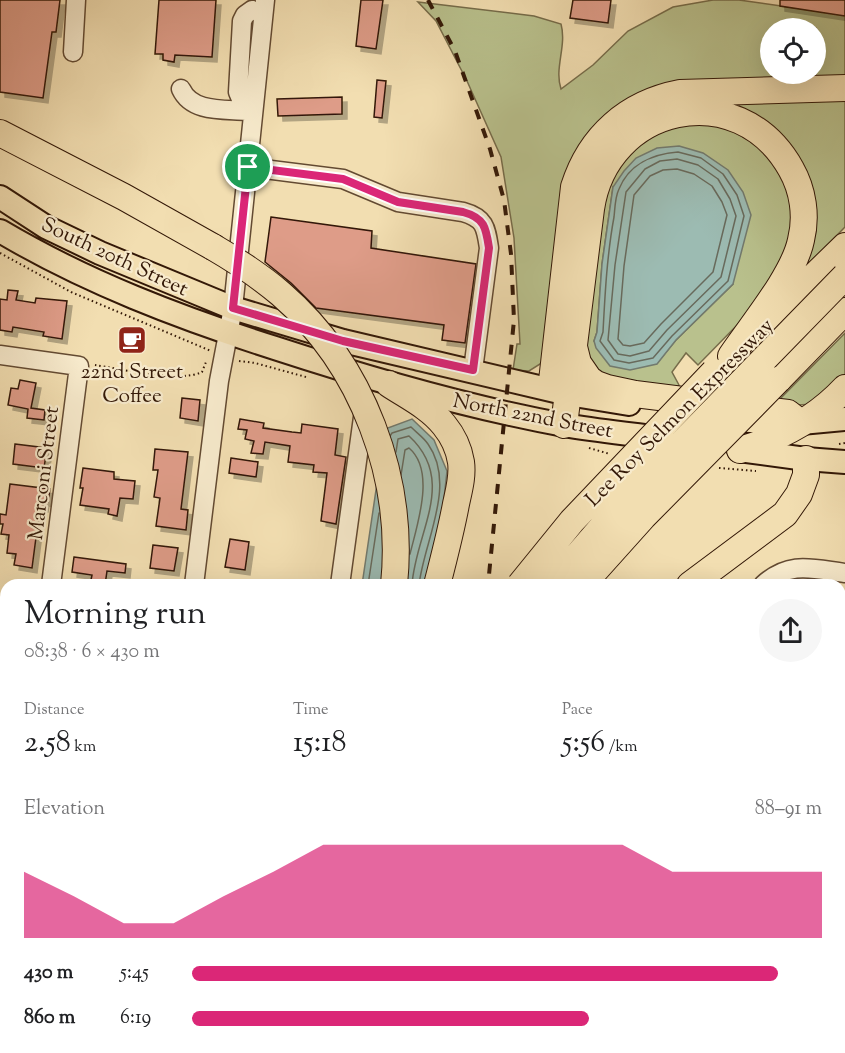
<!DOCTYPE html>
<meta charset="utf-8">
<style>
:root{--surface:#fff;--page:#f6f6f6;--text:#202124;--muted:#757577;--accent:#db2777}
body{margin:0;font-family:"Sorts Mill Goudy",serif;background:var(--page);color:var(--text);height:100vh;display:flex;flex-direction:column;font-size:22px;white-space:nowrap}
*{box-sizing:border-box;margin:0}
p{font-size:20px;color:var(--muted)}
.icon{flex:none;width:33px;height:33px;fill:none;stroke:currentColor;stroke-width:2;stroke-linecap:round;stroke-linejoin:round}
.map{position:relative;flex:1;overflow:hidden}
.sheet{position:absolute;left:0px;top:579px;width:846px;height:474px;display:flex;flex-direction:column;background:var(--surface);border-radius:18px 18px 0 0;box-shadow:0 6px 24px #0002}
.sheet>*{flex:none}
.tools{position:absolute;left:760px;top:18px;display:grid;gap:12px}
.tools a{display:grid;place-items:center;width:66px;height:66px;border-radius:50%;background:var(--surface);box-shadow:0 6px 24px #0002;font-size:30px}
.pin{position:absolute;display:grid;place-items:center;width:51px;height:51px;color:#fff;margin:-26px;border:3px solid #fff;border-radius:50%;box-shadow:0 2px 6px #0007}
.round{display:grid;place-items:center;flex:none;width:63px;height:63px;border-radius:32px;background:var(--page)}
.overview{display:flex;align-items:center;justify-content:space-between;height:102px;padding:0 24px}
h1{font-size:33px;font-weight:600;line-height:45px}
.stats{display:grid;grid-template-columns:repeat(3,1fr);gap:9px;height:102px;padding:6px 24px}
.stats div{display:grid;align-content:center}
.stats b{font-size:30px;font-weight:600}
.stats small{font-size:16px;font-weight:400}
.stats p{font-size:16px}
.chart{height:168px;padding:12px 24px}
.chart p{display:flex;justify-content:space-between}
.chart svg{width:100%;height:108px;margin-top:6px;fill:var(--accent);opacity:.7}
ul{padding:0 24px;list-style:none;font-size:20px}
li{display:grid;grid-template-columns:96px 72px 1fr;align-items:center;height:45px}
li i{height:15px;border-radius:8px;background:var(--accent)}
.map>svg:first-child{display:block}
.green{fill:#b9c18d;stroke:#766c4a;stroke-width:1.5;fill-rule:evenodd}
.water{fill:#9cbbb2;stroke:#727a6e;stroke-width:1.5}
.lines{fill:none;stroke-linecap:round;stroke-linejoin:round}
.shore{stroke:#686a5c;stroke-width:1.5}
.building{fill:#de9c88;stroke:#331807;stroke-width:1.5;filter:url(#shadow)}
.minor-casing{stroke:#634a32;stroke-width:21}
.major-casing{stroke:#331807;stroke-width:26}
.highway-casing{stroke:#331807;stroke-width:28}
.path{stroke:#331807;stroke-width:2;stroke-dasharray:1.5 3;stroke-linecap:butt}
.minor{stroke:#f7eacc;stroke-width:18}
.major{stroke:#f2deb1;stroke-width:22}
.highway{stroke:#f2deb1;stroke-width:26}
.rail{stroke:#331807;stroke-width:4;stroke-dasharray:10 10;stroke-linecap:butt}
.highway-bridge-casing{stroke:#331807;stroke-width:28;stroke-linecap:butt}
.highway-bridge{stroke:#f2deb1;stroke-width:26}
.route-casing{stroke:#fff;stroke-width:12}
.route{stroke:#db2777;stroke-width:8}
.labels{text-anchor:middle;stroke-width:4.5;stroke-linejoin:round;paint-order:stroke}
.street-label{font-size:21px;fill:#331807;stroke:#f7eacc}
.poi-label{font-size:21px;fill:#331807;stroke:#f7eacc}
</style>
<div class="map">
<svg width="845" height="1053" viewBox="0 0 845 1053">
<defs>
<filter id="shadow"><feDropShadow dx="5" dy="5" stdDeviation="0" flood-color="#0004"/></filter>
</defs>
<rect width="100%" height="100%" fill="#f2deb1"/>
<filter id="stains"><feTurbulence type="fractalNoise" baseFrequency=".00333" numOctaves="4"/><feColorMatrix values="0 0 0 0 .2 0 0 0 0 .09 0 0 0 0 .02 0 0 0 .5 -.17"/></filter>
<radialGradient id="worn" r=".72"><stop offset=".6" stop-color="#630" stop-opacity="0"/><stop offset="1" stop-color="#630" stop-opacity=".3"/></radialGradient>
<path class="green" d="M713 0H739L845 15V78L639 94 548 359 529 371 513 370 517 344H520L514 238 501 157 467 81 436 21 418 2 534 16 561 24C567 46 554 68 561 89L593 65 628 31 673 7ZM771 28H816V74H771Z
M845 94V227L796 277 810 219 750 118 625 131 646 108Z
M711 118 772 154 793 199 789 250 745 317 698 365 686 353 672 372 679 385 672 392 595 374 585 342 597 201 639 135ZM613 187 733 284 676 340 656 364 594 341 597 332 602 264Z
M845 333V375L818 404 796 405 776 403Z"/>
<path class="water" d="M679 146 703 153 728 170 743 192 751 215 733 284 676 340 657 364 630 370 610 366 596 348 594 341 597 332 602 264 613 187 624 171 636 158 657 148Z
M412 419 434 440 447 471 442 516 425 585H362L385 429Z"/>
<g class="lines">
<path class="shore" d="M678 152 701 158 723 174 737 195 744 216 728 281 672 336 653 358 629 363 614 360 600 341 603 332C605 294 607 255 614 217 615 208 615 197 619 189 629 164 653 154 678 152Z
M677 159 698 165 718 179 730 199 736 216 721 277 667 330 649 351 630 356 618 354 608 340 615 265 626 192 645 169 660 161Z
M677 169 694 174 712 186 722 202 727 215 713 272 661 324 644 343 630 346 623 345 618 339 624 266 634 195 650 176 663 170Z
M390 436 392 433 411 427C417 433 424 438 428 444 457 485 424 541 419 585
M396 452 398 439 409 436C458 481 415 533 412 585
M401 475 405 450 409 448C436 471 417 525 410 554
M368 585 379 513"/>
</g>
<path class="building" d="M0 0H60L56 32H52L43 98 0 92Z
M159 0H216L212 57 175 55 174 62 163 60V54H155Z
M361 0H383L376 49 356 46Z
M573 0H611L608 23 570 18Z
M780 0H845V16L780 6Z
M377 80 386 81 382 118 374 117Z
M342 97V114L278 116 277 99Z
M271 217 372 231 371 248 476 264 465 343 442 340 444 325 316 308 291 283 265 262Z
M8 290 18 291 16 300 35 303 36 298 67 301 62 339 43 336 44 332 13 327 12 332 0 330V299L7 300Z
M20 380 36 383 31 408 45 410 44 420 27 418 28 409 8 405 11 388 18 389Z
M182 398 200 400 198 421 180 418Z
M240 419 264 423 263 428 292 432 301 433 302 424 338 429 335 455 346 457 336 524 321 521 327 473 313 472 314 465 288 462 290 446 265 442 263 454 251 453 254 441 245 439 247 430 238 429Z
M15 444 47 448 44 468 13 464Z
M155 449 188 452 181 509 188 510 186 530 156 526 160 498 154 497 158 470H153Z
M231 458 258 462 256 477 229 473Z
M83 468 114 472V479L135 481 133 499 120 498 117 516 108 514 109 509 80 505 83 488H80Z
M10 484 50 489 48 502 44 501 43 507H40L32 568 14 565 16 554 7 553 9 535 1 534 3 524H0V514L6 515Z
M230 539 249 542 245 570 225 567Z
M153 545 178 548 174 571 150 568Z
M74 557 126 564 125 573 107 571 105 585H90L92 575 72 572Z"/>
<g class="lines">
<g class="minor-casing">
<path id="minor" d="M252 10 245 15 242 21 238 92 246 111H253
M73 52 76 0
M181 89C192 113 224 109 246 111
M248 167 343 179 398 202 463 212C485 218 486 228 489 248L473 370
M0 355 79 366 51 585
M194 585 219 381 233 308 265 0
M340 585 364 410
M763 585C790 560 813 569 845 573
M0 720 6 721
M840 839 845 840
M0 980 6 932
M134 1053 135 1047"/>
</g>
<g class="major-casing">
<path id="major" d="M0 197 46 227 100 253 233 308 343 341 568 394 629 404
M0 231C86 282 180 318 275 348 370 379 466 407 564 425 598 431 633 434 667 439
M724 420 801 423 845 419
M739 450 806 459 845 462"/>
</g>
<g class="highway-casing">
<path id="highway" d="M0 133 124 197 213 247
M770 319 845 246
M574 347 578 363 589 379 596 384 607 388 635 394 788 413 801 423
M778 380 845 311
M552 381 574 187C590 136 628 103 680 93L845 88
M389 384C407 396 430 407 444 425 453 436 459 449 461 462 463 476 459 490 456 504 451 531 444 558 437 585
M564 425 591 209C606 105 738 74 791 169 803 190 807 216 801 240 794 275 752 325 731 356
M740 450C780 438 816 419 845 388
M690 585 785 514 799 494 806 475V459
M254 1053 255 1047
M276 1053 278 1047
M300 1053 302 1047
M338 1053 339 1047
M363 1053 364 1047
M398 1053 399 1047"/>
</g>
<path class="path" d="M0 253 71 292 211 351
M239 361 255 363 306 377
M95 365C122 369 179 383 202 372L206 362
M839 444 845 443
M589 448 610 454
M719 468 756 471"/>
<use href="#minor" class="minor"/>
<use href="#major" class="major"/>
<use href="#highway" class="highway"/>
<path class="rail" d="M428 0 455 51 490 149 504 200 511 254 514 320 488 585
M431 1053 432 1047"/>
<g class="highway-bridge-casing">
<path id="highway-bridge" d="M213 247C237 261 260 276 281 294 363 365 405 478 394 585
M520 585 572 521 714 372
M552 585 616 511 845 276
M582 585 643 517 778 380"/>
</g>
<use href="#highway-bridge" class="highway-bridge"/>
</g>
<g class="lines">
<g class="route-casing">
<path id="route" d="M248 167 343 179 398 202 463 212C485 218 486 228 489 248L473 370 343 341 233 308Z"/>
</g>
<use href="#route" class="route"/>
</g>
<defs>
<g id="cafe-square" transform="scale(1.5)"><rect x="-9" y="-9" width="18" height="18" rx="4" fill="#8f2418" stroke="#f7eacc"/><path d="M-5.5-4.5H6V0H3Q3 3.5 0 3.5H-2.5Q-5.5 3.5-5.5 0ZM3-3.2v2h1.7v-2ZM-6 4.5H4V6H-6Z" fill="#fff"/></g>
</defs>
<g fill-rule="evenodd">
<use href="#cafe-square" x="132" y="340"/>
</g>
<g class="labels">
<g class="street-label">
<text transform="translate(115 256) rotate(25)" y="7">South 20th Street</text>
<text transform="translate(679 412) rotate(-45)" y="7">Lee Roy Selmon Expressway</text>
<text transform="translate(533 415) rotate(11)" y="7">North 22nd Street</text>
<text transform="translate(43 473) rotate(-83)" y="7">Marconi Street</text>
</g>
<g class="poi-label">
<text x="132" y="378">22nd Street<tspan x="132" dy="24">Coffee</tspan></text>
</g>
</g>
<rect width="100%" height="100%" filter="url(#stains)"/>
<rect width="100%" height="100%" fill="url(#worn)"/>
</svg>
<div class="tools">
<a><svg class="icon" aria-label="locate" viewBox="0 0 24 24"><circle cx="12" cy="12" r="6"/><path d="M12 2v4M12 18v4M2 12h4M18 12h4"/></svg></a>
</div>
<div class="pin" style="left:248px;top:167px;background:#1e9e55"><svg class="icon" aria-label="arrive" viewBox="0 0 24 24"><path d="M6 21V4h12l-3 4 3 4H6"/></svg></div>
<section class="sheet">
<div class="overview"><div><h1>Morning run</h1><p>08:38 · 6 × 430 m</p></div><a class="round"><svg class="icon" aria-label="share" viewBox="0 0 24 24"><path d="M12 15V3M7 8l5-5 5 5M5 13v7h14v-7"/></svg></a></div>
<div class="stats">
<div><p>Distance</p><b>2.58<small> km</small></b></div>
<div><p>Time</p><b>15:18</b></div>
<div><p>Pace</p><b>5:56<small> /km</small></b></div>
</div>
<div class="chart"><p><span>Elevation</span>88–91 m</p>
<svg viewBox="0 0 160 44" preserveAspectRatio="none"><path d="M0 44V17L10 27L20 38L30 38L40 27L50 17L60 6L70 6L80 6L90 6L100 6L110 6L120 6L130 17L140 17L150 17L160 17V44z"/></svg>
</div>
<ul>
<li><b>430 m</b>5:45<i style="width:93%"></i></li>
<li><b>860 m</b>6:19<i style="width:63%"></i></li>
</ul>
</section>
</div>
